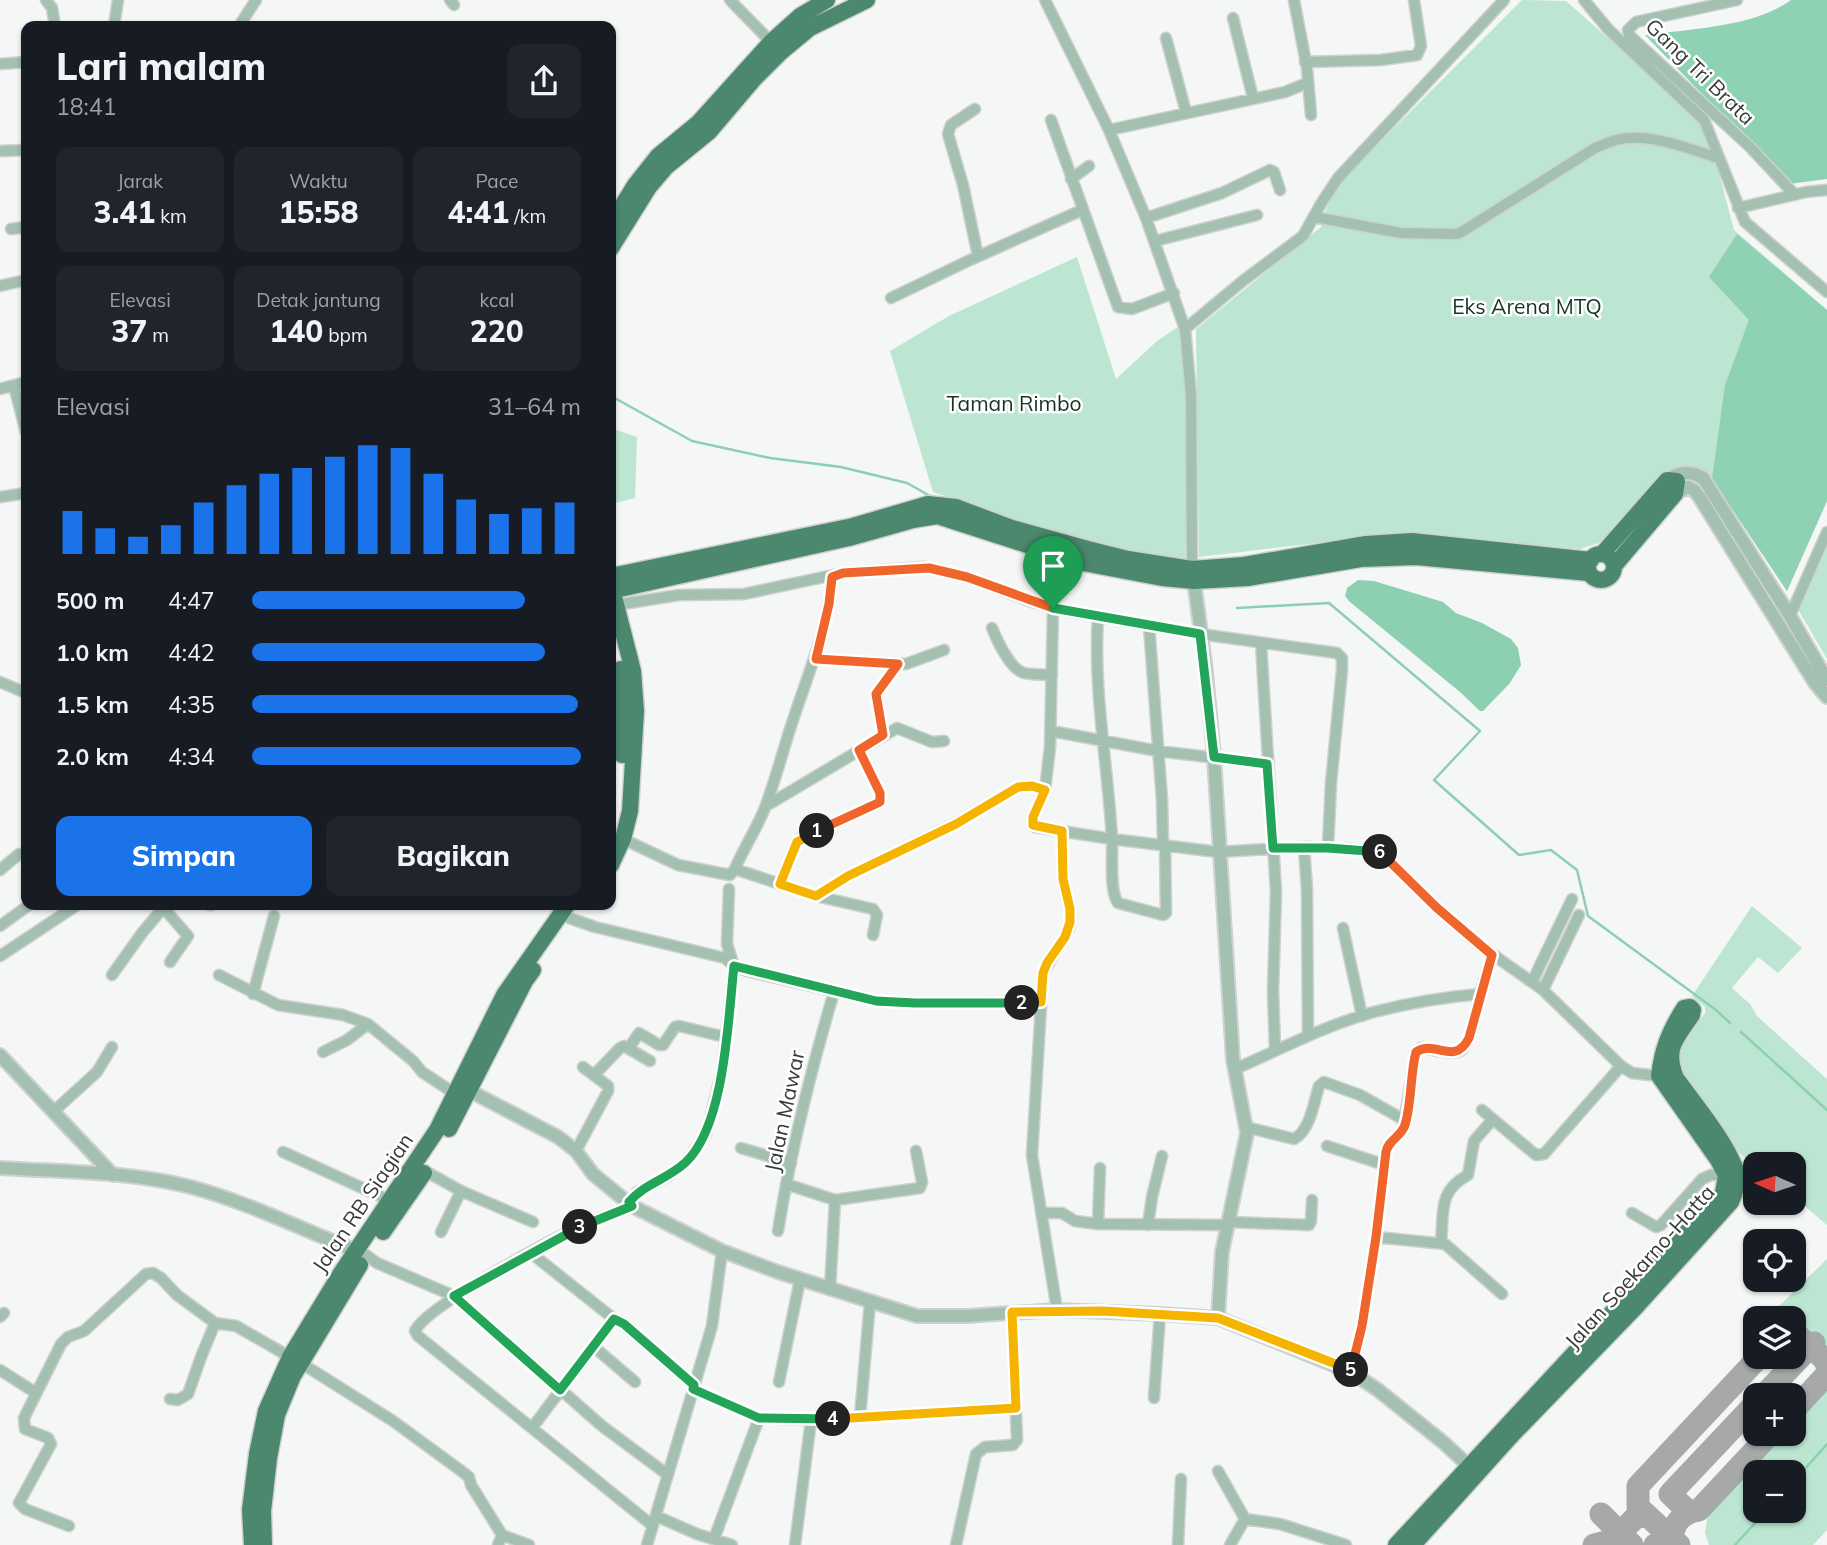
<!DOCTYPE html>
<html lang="id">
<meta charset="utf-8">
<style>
:root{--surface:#171b24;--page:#20242c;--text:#f1f3f6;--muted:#9ea1a6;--accent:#1a73e8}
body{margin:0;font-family:Mulish,sans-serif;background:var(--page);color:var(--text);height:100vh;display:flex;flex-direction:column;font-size:26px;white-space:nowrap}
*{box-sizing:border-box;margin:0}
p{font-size:23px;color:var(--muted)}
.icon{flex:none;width:38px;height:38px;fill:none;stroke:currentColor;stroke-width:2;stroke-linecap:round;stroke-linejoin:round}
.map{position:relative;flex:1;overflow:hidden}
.drawer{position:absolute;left:21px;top:21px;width:595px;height:889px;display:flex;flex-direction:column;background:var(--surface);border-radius:14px;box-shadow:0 2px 5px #0004}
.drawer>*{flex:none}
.needle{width:46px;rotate:273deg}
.tools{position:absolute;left:1743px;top:1152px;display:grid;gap:14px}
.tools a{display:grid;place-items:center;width:63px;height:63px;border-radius:14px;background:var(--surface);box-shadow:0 2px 5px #0004;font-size:35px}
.pin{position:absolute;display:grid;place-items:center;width:60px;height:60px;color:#fff;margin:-72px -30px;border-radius:50% 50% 50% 0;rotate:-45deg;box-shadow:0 0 7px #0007}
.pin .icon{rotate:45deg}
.km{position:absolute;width:35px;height:35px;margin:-18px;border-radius:50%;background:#222;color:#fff;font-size:19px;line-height:35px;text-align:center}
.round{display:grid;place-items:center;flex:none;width:74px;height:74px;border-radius:14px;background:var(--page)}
.summary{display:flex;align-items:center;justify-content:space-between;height:119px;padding:0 35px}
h1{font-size:38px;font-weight:800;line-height:52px}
.metrics{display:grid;grid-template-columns:repeat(3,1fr);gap:10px;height:119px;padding:7px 35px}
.metrics div{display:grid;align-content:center;border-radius:14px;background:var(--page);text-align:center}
.metrics b{font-size:30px;font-weight:800}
.metrics small{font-size:19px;font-weight:400}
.metrics p{font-size:19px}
.chart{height:196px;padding:14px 35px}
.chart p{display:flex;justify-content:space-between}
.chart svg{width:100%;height:126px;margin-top:7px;stroke:var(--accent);stroke-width:6}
.primary-button{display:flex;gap:14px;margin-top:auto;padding:14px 35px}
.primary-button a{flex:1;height:80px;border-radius:14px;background:var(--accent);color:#fff;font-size:28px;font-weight:800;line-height:80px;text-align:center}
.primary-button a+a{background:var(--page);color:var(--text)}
ul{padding:0 35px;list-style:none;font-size:23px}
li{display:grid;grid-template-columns:112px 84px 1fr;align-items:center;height:52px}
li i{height:18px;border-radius:9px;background:var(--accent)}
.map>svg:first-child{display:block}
.green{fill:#bce6d1;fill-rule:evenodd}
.forest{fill:#8ed2b3}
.water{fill:#8cd0b1}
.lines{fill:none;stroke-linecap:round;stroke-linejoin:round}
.stream{stroke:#8cd0b1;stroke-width:2.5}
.taxiway{stroke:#a6a9a8;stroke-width:23}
.minor-casing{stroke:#ced1cf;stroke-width:13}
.tertiary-casing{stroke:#ced1cf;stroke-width:16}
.trunk-casing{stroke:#ced1cf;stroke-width:19}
.minor{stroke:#a3c0b1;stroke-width:10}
.tertiary{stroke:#a3c0b1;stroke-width:12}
.trunk{stroke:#4b886e;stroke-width:16}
.split-1-casing{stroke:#fff;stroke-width:14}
.split-2-casing{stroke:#fff;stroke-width:14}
.split-3-casing{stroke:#fff;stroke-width:14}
.split-4-casing{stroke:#fff;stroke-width:14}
.split-5-casing{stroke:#fff;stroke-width:14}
.split-6-casing{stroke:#fff;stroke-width:14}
.split-7-casing{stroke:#fff;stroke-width:14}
.split-1{stroke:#f0652b;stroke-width:9}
.split-2{stroke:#f5b400;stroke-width:9}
.split-3{stroke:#22a559;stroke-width:9}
.split-4{stroke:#22a559;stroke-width:9}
.split-5{stroke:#f5b400;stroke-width:9}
.split-6{stroke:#f0652b;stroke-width:9}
.split-7{stroke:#22a559;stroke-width:9}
.labels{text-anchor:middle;stroke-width:5;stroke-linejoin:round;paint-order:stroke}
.street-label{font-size:21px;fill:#383a39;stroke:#fff}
.park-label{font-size:21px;fill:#153427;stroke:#fff}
</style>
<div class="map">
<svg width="1827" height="1545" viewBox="0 0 1827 1545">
<rect width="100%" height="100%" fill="#f4f7f5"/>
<path class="green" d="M1522 0 1566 1 1706 125 1734 230 1827 310V501L1787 591 1712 479 1700 469 1688 468 1601 542 1580 549 1401 533 1199 557 1196 329 1321 227 1332 190Z
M1077 257 1116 379 1157 341 1179 326 1184 347 1189 436 1185 559C1134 552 1085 542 1036 527 1001 517 967 503 933 492L890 351 949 316Z
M611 428 637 437 635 498 611 504Z
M1827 548V659L1799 611Z
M1752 906 1802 948 1778 973 1758 957 1732 988 1750 1004 1757 1016 1827 1079V1225L1794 1197V1164H1755V1166L1740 1154 1686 1083 1682 1074 1676 1051 1705 1013V1007L1692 996Z
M1827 1259V1352L1794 1322V1318H1790L1778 1307Z
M1827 1388V1530L1813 1545H1709L1705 1533 1708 1514 1784 1433H1794V1423ZM1755 1472H1794V1510H1755Z"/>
<path class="forest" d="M1791 0H1827V179L1789 184 1645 35C1690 29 1755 27 1791 0Z
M1737 234 1827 310V501L1787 591 1712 479 1725 385 1749 320 1709 277Z"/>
<path class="water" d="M1358 580 1374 581 1443 602 1456 613 1482 623 1511 639 1518 648 1521 665 1510 683 1483 711H1480L1460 692 1350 602 1345 596 1347 588Z"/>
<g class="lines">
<path class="stream" d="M611 396 692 441 770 458 841 467 907 483 930 496
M1237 608 1329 603 1480 731 1434 780 1519 855 1551 850 1577 870 1588 916 1716 1010 1730 1023
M1741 1032 1827 1110
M1794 1481 1827 1444
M1735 1545 1767 1510"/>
<path class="taxiway" d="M1794 1332 1824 1359 1827 1365
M1764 1395 1814 1343
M1794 1410 1827 1374
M1689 1512 1670 1494 1755 1404
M1601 1514 1632 1545
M1594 1545 1613 1540 1637 1516 1649 1517
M1655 1545 1665 1540 1672 1539C1673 1523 1683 1512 1699 1510L1771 1433
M1679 1545 1638 1507V1486L1760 1356"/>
<g class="minor-casing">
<path id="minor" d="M46 0 52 8 55 26
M450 0 454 5
M730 0 771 42
M1045 0 1109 130 1146 218 1185 329 1191 395 1192 569
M1294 0 1307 68 1311 115
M1584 0 1608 29 1704 120 1745 222 1827 292
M1737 0 1636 22 1628 30 1629 35 1750 147 1795 195
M1233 18 1253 98
M114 26 118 0
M239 26 256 0
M1166 38 1186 112
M1305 62 1381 60 1417 55 1421 46 1414 0
M0 64 26 62
M975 109 951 125 948 134 963 185 978 256
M1051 120 1118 307 1132 309 1174 293
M1109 130 1285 92 1307 83
M0 151 26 150
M1071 179 1089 166
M1738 208 1806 192 1827 190
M1315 217 1401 233 1454 234 1460 233 1595 148C1602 145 1609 142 1616 140 1648 132 1687 148 1718 158
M1146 218 1222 193 1270 170 1274 172 1280 190
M11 229 26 227
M1155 241 1257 215
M0 286 26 280
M891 298 970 260 1082 210
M1185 329 1244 280 1303 236 1322 202 1338 178 1504 0
M14 386 26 432
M0 389 26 382
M0 497 26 493
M832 577C828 628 808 674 792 723 783 750 776 778 766 805 758 827 744 847 735 869L816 896 873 909 877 915 873 935
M616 605 679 595 744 594 843 573 924 567 967 577 1032 602 1066 611 1200 634 1337 653 1342 658V670L1331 783 1328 847
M1053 608 1050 747 1045 790 1033 817 1035 827 1112 839 1218 852 1304 847 1353 849 1381 853 1436 907 1478 944 1543 990 1621 1066 1632 1073 1659 1076
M1790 616 1827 532
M1098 617C1093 691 1108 766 1112 839 1113 855 1109 891 1118 903L1163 915 1166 913 1165 844
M1149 625 1162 800 1163 844
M992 628C997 640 1010 669 1024 673 1032 675 1043 674 1052 675
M1261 643 1276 892 1273 991 1275 1049
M816 659 906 664 944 650
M0 682 26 693
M1051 731 1158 751 1267 764
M883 735 876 694 898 664
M766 806 897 728 932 742 944 741
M623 839 678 865 730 875 735 869
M1304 847 1307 890 1308 1036
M0 870 19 854
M780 884 795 845 800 839 880 802V793L859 750
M816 896 848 876 956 823 1018 787 1032 786 1045 790
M161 905 188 936 170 962
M210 905H211
M569 918 595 927 725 958 734 966 747 971 876 1001 915 1003 1041 1002
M0 926 29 905
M1343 928 1362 1016
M0 956 77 905
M112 975 142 933 163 908
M219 975 278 1005 343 1015 368 1024 413 1061 422 1072 454 1093
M1532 982 1572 899
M1543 990 1579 915
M253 994 274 916
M629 1048 639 1033 659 1045H663L675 1027 679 1026 725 1037
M323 1052 347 1040 368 1024
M1235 1069C1281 1049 1326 1025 1374 1012 1409 1003 1444 997 1480 994L1492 955
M594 1075 620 1048 624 1046 650 1061
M1482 1110 1536 1155 1544 1154 1621 1066
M54 1111 97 1072 112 1047
M1246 1127 1294 1139C1310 1131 1314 1102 1319 1086L1324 1082 1360 1095 1406 1121
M1327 1146 1385 1165
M741 1148 791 1163
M576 1151 608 1091V1086L583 1067
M283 1152 391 1201
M425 1171 461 1191 533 1222
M786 1184 835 1200 830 1290
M835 1200 920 1188 922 1182 916 1151
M629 1202 637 1192 667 1177 687 1161 706 1134 722 1071 734 966 727 944 729 889
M632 1206C617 1212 602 1217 587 1223 557 1237 426 1306 415 1331L418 1336 653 1526
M1041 1213H1062L1075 1221 1098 1224 1228 1225
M1632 1213 1656 1227 1661 1225 1702 1179 1711 1175H1728
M1228 1222 1309 1225 1311 1221 1312 1200
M1098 1224 1100 1168
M1148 1225 1152 1197 1162 1156
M778 1231C791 1150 811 1070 834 992
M441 1232 461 1191
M1376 1237 1445 1244 1502 1294
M1441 1242C1444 1211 1438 1191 1468 1175L1474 1141 1493 1119
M531 1253 614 1319
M366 1255 377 1263 454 1296 602 1426 668 1475
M870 1302 860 1417 1016 1408
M1057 1310 1032 1155 1043 973 1069 929 1071 917 1063 879 1062 831
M0 1317 4 1313
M593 1346 635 1382
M301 1363 393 1421 460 1470 469 1477 471 1485 502 1535 529 1545
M0 1370 36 1393
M1351 1372 1362 1326 1376 1237 1386 1152 1387 1146 1403 1130 1415 1055 1421 1048C1432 1049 1451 1055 1460 1051 1471 1045 1477 1006 1480 994
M779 1382 800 1280
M693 1389 759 1418 811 1420 860 1417
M1154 1398 1160 1314
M170 1399 178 1400 188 1394 201 1357 215 1323
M532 1428 614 1319 623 1324 694 1385
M1218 1471 1245 1519
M656 1516 697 1534 732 1545
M69 1526 25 1509 19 1503 51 1444 48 1438 25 1429 24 1418 61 1344 68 1337 84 1331 146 1274 153 1273 161 1278 177 1295 215 1323 236 1326 290 1357
M714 1539 759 1418
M498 1545 502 1535
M647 1545 712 1326 722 1251
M795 1545 811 1420
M956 1545 976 1454 985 1447 1013 1445 1017 1440 1012 1312
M1178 1545 1181 1479
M1230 1545 1245 1519 1280 1524 1346 1545"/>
</g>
<g class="tertiary-casing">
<path id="tertiary" d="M1667 480C1680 472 1689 470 1703 478L1790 616 1827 680
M1675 494 1688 487 1694 490 1700 498 1815 683 1827 697
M1194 581 1205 663 1214 757 1233 1060 1247 1133 1222 1252 1218 1318
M0 1055 113 1175
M468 1090 558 1137 576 1151 593 1174 632 1206 722 1251 778 1272 917 1316H967L1057 1310 1160 1314 1218 1318 1351 1372 1378 1390 1444 1443 1474 1471
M0 1168C62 1172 126 1171 187 1186 245 1201 301 1229 357 1251"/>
</g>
<g class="trunk-casing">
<path id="trunk" d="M611 224 635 185 658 156 698 123 771 42 800 16 827 0
M611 248 649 187 666 167 709 132 754 79 781 52 810 28 867 0
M1602 554 1667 480 1677 481 1675 494 1614 566
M1588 567a13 13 0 1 1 26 0a13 13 0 1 1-26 0Z
M611 576 853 526 928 504 956 507 1012 528 1088 549 1128 559 1192 569 1244 565 1366 544 1412 541 1591 560
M611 585 633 671 636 711 630 811 623 839 611 865
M611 591 849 538 913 520 937 516 1083 563 1162 578 1194 581 1248 578 1361 559 1416 557 1589 573
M621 669 624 689 622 755
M449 1129 525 981 533 970
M383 1232 424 1173
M252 1545 250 1510 257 1454 266 1411 290 1357 341 1273 437 1130 504 995 567 905
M264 1545 263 1511 269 1458 277 1415 293 1376 360 1265
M1396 1545 1723 1193 1726 1175 1718 1160 1659 1076C1662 1049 1670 1030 1684 1008L1690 1007 1693 1010 1692 1015C1676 1039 1664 1048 1676 1078 1691 1099 1734 1151 1737 1176 1738 1185 1735 1193 1731 1202L1636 1307 1513 1434 1413 1545"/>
</g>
<use href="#minor" class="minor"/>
<use href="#tertiary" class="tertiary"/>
<use href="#trunk" class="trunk"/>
</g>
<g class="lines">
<g class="split-1-casing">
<path id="split-1" d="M817 831 880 802V793L859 750 883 735 876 694 898 664 816 659 829 604 832 577 843 573 929 568 967 577 1053 608"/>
</g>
<g class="split-2-casing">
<path id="split-2" d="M817 831 797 842 780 884 816 896 848 876 956 824 1018 787 1032 786 1045 790 1033 817V825L1062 831 1063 879 1070 909V922L1065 937 1047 963 1043 973 1041 1002 1022 1003"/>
</g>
<g class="split-3-casing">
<path id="split-3" d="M580 1227 632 1206 629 1202C644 1184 668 1179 686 1162 725 1125 728 1019 734 966L876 1001 915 1003H1022"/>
</g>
<g class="split-4-casing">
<path id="split-4" d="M580 1227 454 1296 560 1390 614 1319 624 1324 694 1385 693 1389 759 1418 833 1419"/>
</g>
<g class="split-5-casing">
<path id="split-5" d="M833 1419 1016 1408 1012 1312 1103 1311 1218 1318 1351 1370"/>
</g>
<g class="split-6-casing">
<path id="split-6" d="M1351 1370 1362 1326 1376 1237 1386 1152C1388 1140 1401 1137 1405 1125 1412 1102 1410 1075 1416 1052 1436 1039 1454 1067 1469 1038L1492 955 1436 907 1380 852"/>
</g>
<g class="split-7-casing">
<path id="split-7" d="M1053 608 1200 634 1214 757 1267 764 1273 848H1328L1380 852"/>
</g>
<use href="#split-1" class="split-1"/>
<use href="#split-2" class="split-2"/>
<use href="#split-3" class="split-3"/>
<use href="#split-4" class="split-4"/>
<use href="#split-5" class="split-5"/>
<use href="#split-6" class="split-6"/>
<use href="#split-7" class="split-7"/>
</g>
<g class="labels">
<g class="street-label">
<text transform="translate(1700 72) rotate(44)" y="7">Gang Tri Brata</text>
<text transform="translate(785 1111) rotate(-78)" y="7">Jalan Mawar</text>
<text transform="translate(363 1203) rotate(-56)" y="7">Jalan RB Siagian</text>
<text transform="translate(1640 1267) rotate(-48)" y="7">Jalan Soekarno-Hatta</text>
</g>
<g class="park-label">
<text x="1527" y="314">Eks Arena MTQ</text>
<text x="1014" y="411">Taman Rimbo</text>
</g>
</g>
</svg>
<div class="tools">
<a><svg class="needle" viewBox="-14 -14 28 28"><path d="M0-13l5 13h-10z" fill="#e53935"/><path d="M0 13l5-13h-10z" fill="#9ea1a6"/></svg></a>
<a><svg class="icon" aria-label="locate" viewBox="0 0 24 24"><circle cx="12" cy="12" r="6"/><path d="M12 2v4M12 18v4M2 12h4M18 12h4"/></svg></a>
<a><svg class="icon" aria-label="layers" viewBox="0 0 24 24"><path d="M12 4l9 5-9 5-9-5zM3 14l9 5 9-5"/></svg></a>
<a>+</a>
<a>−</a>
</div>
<div class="pin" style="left:1053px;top:608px;background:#1e9e55"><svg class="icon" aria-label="arrive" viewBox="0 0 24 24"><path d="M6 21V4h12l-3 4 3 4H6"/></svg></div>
<b class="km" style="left:817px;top:831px">1</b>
<b class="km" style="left:1022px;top:1003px">2</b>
<b class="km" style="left:580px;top:1227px">3</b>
<b class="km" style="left:833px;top:1419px">4</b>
<b class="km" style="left:1351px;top:1370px">5</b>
<b class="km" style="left:1380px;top:852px">6</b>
<section class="drawer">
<div class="summary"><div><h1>Lari malam</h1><p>18:41</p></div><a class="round"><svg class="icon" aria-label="share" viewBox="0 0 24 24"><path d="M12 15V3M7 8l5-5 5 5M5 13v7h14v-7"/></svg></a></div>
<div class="metrics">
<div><p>Jarak</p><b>3.41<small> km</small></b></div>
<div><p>Waktu</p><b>15:58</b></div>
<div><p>Pace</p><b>4:41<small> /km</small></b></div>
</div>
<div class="metrics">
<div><p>Elevasi</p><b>37<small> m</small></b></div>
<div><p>Detak jantung</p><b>140<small> bpm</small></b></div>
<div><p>kcal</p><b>220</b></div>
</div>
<div class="chart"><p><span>Elevasi</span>31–64 m</p>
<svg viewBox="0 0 160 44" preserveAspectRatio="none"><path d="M5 44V29M15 44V35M25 44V38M35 44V34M45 44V26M55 44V20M65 44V16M75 44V14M85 44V10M95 44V6M105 44V7M115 44V16M125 44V25M135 44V30M145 44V28M155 44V26"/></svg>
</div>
<ul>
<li><b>500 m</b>4:47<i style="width:83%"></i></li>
<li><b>1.0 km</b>4:42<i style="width:89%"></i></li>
<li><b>1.5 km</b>4:35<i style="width:99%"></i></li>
<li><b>2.0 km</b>4:34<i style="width:100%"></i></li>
</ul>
<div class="primary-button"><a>Simpan</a><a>Bagikan</a></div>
</section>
</div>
